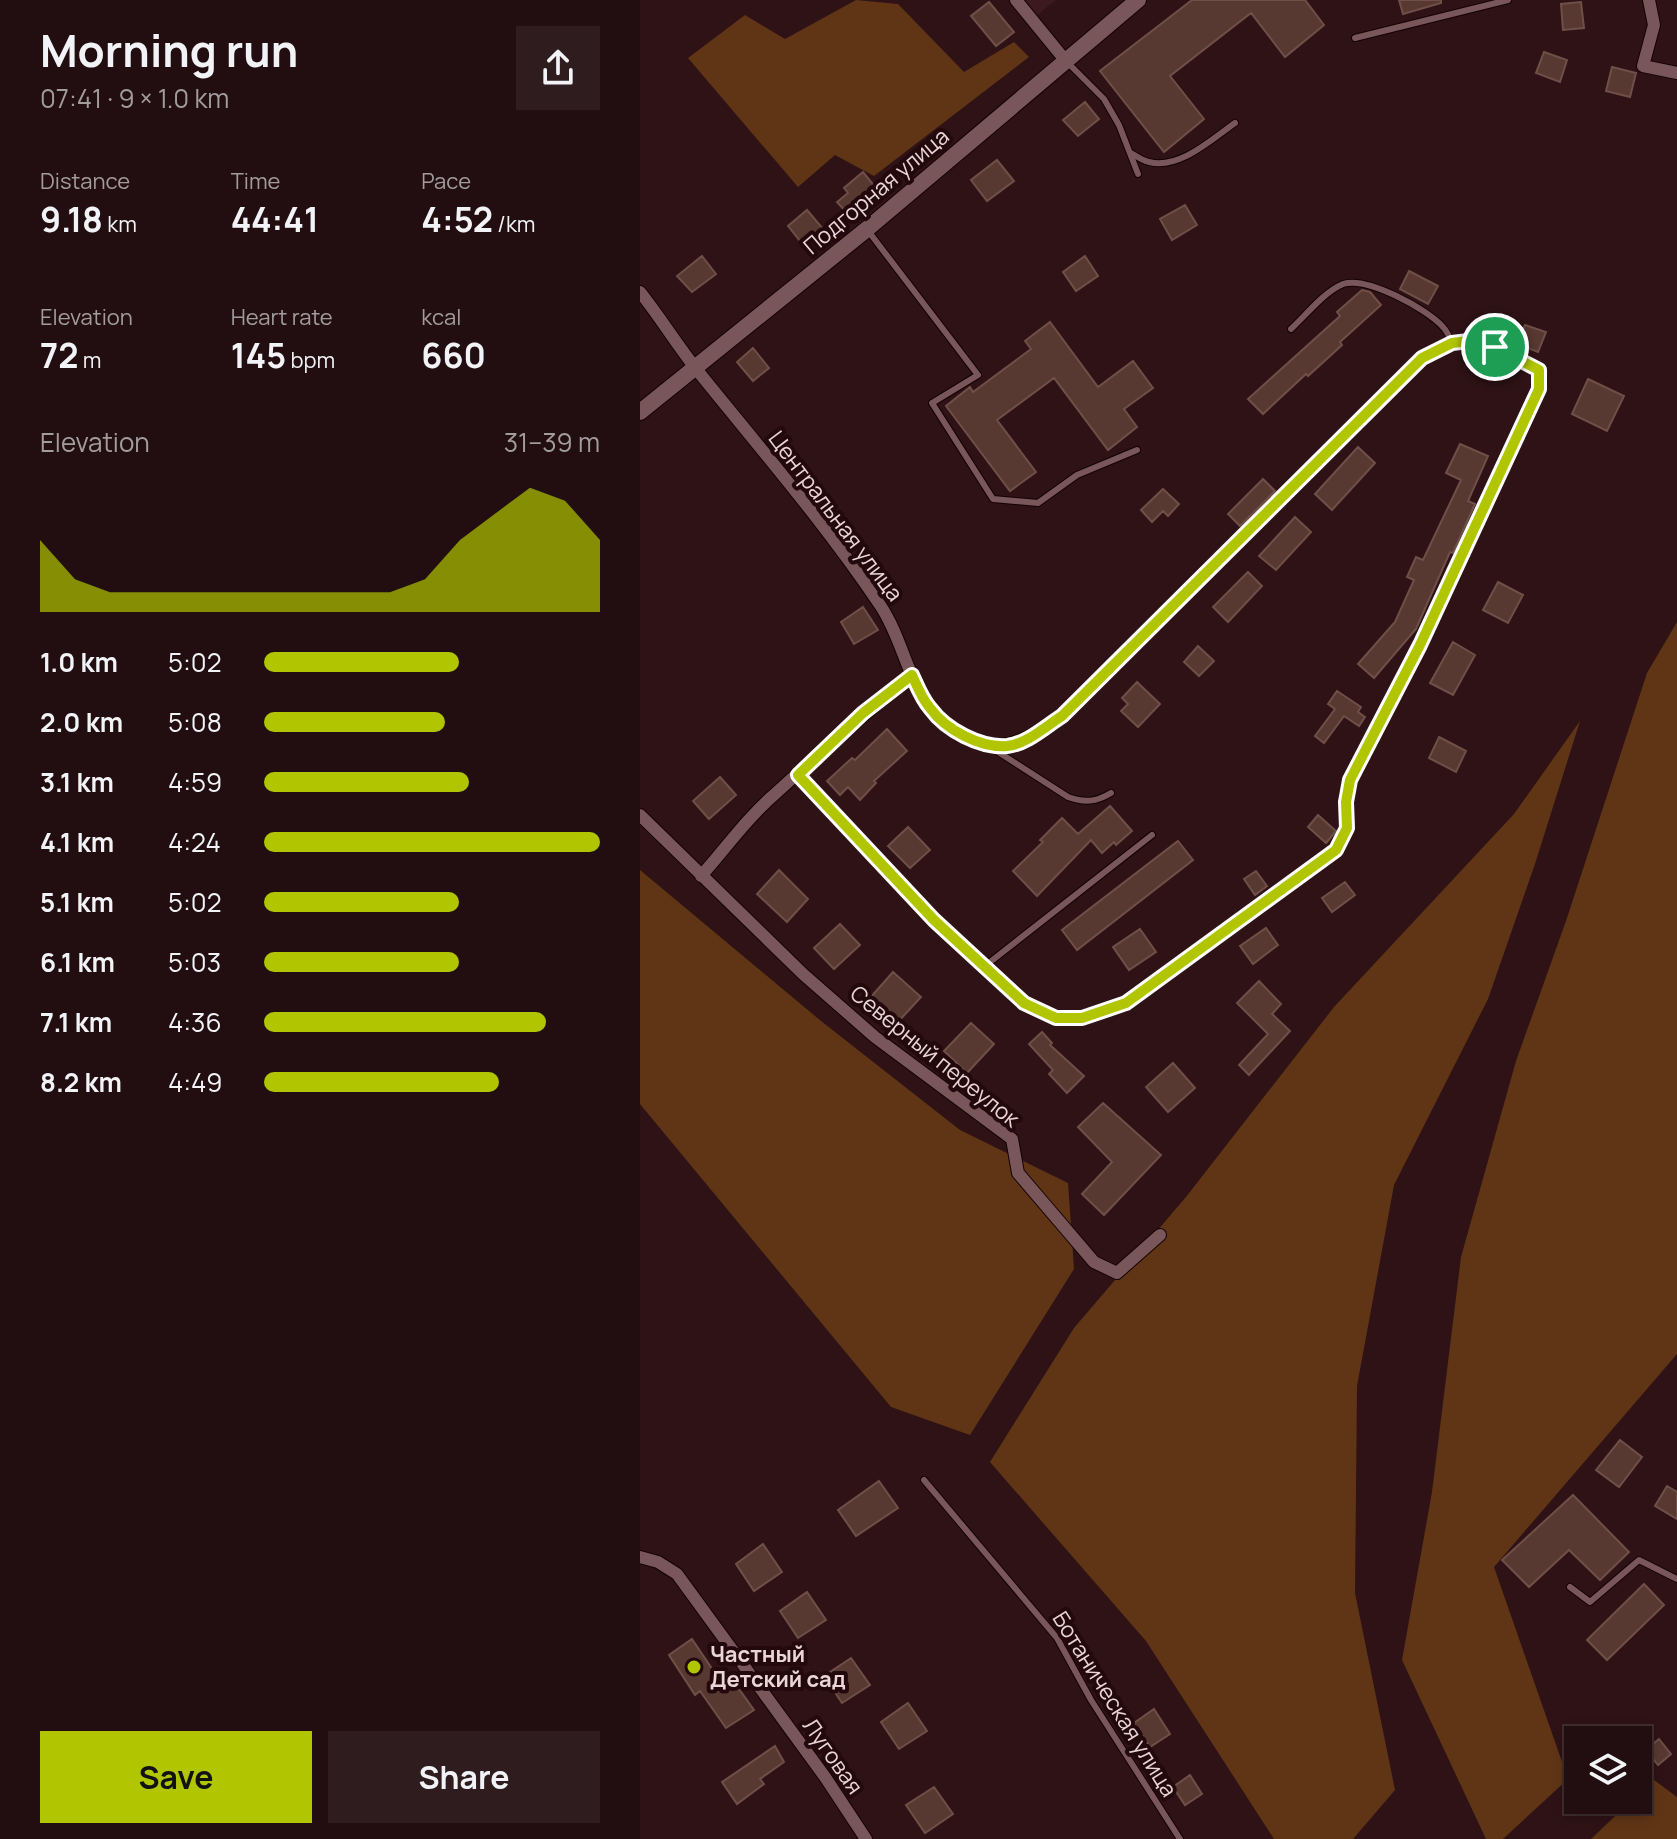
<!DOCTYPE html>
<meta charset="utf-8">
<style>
:root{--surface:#220e10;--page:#2e1c1e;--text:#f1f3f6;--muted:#a29c9f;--line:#3f2e30;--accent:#b1c500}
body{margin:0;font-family:Manrope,sans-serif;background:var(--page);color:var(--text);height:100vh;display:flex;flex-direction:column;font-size:30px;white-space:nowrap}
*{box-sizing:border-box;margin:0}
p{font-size:26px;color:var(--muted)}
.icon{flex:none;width:44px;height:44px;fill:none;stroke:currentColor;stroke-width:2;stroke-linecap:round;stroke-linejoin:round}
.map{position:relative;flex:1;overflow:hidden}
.drawer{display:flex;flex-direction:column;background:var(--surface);width:640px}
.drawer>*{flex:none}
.tools{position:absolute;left:924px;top:1726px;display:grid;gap:16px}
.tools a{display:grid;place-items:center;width:88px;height:88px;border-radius:0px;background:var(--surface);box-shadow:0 4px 12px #0003,0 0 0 2px var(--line);font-size:40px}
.pin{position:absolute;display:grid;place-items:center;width:68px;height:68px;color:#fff;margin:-34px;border:4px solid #fff;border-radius:50%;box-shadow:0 2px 8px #0007}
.round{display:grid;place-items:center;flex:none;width:84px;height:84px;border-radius:0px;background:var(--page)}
.head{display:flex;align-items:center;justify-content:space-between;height:136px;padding:0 40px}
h1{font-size:44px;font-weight:700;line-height:60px}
.metrics{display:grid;grid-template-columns:repeat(3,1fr);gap:12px;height:136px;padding:8px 40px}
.metrics div{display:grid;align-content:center}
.metrics b{font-size:34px;font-weight:700}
.metrics small{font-size:22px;font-weight:400}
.metrics p{font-size:22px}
.chart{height:224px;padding:16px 40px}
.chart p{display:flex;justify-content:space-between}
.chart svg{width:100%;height:144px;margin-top:8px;fill:var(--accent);opacity:.7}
.button{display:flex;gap:16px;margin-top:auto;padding:16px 40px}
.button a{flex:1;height:92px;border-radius:0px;background:var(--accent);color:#111;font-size:32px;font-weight:700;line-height:92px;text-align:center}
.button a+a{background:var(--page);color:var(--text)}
ul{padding:0 40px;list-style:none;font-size:26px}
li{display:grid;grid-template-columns:128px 96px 1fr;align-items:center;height:60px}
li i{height:20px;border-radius:10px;background:var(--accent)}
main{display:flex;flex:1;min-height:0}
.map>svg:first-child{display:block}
.built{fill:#3b191e}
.green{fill:#603516}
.building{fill:#583932;stroke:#6f4f47;stroke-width:2}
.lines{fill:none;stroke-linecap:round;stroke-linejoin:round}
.service-casing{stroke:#140103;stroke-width:8}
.minor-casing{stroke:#140103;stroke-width:14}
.tertiary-casing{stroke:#140103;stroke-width:18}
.service{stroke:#785659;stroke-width:6}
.minor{stroke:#785659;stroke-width:12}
.tertiary{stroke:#785659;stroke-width:16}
.route-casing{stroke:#fff;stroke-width:16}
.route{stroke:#b1c500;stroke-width:10}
.poi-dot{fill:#b1c500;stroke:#23090d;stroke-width:3}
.labels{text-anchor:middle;stroke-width:8;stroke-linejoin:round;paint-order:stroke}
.street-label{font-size:22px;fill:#ead6d7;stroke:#23090d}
.poi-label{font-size:22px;font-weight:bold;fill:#ead6d7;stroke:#23090d;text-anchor:start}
</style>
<main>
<section class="drawer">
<div class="head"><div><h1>Morning run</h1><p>07:41 · 9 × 1.0 km</p></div><a class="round"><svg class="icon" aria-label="share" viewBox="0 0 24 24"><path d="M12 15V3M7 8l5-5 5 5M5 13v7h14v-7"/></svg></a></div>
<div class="metrics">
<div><p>Distance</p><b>9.18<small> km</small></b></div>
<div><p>Time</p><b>44:41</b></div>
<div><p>Pace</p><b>4:52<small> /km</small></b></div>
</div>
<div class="metrics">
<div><p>Elevation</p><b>72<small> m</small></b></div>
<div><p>Heart rate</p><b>145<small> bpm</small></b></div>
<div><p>kcal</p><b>660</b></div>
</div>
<div class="chart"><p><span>Elevation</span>31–39 m</p>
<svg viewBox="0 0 160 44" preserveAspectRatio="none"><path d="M0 44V22L10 34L20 38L30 38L40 38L50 38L60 38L70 38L80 38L90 38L100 38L110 34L120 22L130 14L140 6L150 10L160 22V44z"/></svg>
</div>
<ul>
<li><b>1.0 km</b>5:02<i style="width:58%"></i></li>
<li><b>2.0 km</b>5:08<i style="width:54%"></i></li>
<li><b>3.1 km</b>4:59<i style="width:61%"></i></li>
<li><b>4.1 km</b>4:24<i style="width:100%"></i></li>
<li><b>5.1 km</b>5:02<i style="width:58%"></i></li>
<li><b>6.1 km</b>5:03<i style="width:58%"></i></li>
<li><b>7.1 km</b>4:36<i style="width:84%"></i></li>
<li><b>8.2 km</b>4:49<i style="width:70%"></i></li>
</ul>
<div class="button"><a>Save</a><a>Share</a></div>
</section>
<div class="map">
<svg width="1037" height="1839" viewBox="0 0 1037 1839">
<rect width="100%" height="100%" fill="#2e1216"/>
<path class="built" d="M383 0H416L396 16Z"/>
<path class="green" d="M216 0 258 4 324 72 374 42 389 57 234 176 195 155 158 187 48 58 105 15 145 39Z
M1037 622V1354L854 1567 928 1779 863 1839H846L762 1660 792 1492 821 1257 876 1061 926 921 1007 673Z
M940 721 895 864 848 999 754 1185 717 1386 715 1593 755 1790 713 1839H634L506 1641 350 1462 434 1328 546 1197 694 1007 874 814Z
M0 870 181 1021 320 1130 428 1183 434 1269 330 1435 251 1407 0 1104Z
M1014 1780 1037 1797V1839H951L992 1800H998V1795Z"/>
<path class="building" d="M552 0H665L684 25 645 57 611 13 530 76 564 119 524 152 460 71Z
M759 0H801V3L763 14Z
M349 2 374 32 356 46 331 16Z
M941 2 944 28 923 30 921 4Z
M904 52 927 60 920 82 896 73Z
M972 67 996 73 990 97 966 91Z
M445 102 459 119 438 136 423 120Z
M357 160 374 181 347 201 331 180Z
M223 172 236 188 206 212 197 202 208 193 204 188Z
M545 205 557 225 532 240 520 219Z
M167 210 184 230 164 246 148 226Z
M62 256 76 274 52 292 37 276Z
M445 256 458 276 436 291 423 272Z
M769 271 798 286 788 304 760 289Z
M722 290 730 292 741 305 700 342 702 345 668 376 666 374 623 414 608 399 700 316 697 312Z
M410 322 458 387 493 361 513 388 484 409 497 427 468 450 414 378 357 420 396 472 370 491 306 406 330 387 333 392 391 349 385 341Z
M885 325 906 332 898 352 877 344Z
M113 348 129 368 113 381 97 362Z
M948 379 984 396 967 431 932 414Z
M820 444 848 456 828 501 835 504 813 553 810 552 776 629 734 678 718 664 755 622 774 580 767 577 776 557 783 560 821 480 806 473Z
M718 447 735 463 692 510 675 494Z
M623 479 635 491 600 526 588 514Z
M523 489 539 504 528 516 523 511 512 522 501 510Z
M655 517 671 532 636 570 619 556Z
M608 572 622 586 588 622 573 607Z
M858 582 883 595 868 623 843 610Z
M223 607 238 630 214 644 201 622Z
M813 642 835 655 813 695 790 683Z
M558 646 574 661 559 676 544 662Z
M497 682 520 704 498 727 481 711 488 704 482 698Z
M697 691 721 707 718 712 725 717 719 726 704 716 684 743 675 736 695 709 688 704Z
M247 729 267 751 234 781 236 783 220 800 208 787 200 795 187 781 212 758 215 760Z
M799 737 826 751 816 772 789 758Z
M80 777 96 795 69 819 53 801Z
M470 806 492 831 476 845 474 842 462 853 451 840 397 896 373 871 403 842 400 840 422 818 438 834Z
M678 815 696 831 686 843 668 827Z
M268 827 290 850 270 868 248 846Z
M538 841 553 860 437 950 422 930Z
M139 870 168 899 147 922 117 894Z
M616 871 627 886 615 895 604 879Z
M705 882 715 895 692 912 682 898Z
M200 924 220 945 194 969 174 948Z
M626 928 638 945 613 964 600 946Z
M500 929 516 952 489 970 473 947Z
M253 972 281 997 257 1023 230 998Z
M619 981 641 1004 632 1014 650 1031 609 1075 599 1065 628 1034 597 1003Z
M331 1023 354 1044 327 1073 304 1051Z
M402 1032 412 1043 410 1045 444 1076 427 1093 409 1074 413 1070 389 1044Z
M533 1063 555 1088 528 1112 506 1087Z
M463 1103 521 1155 464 1215 442 1194 472 1162 438 1127Z
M980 1440 1002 1457 979 1487 956 1470Z
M239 1481 258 1508 216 1536 198 1510Z
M1027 1486 1037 1492V1519L1015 1506Z
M933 1495 989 1552 960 1580 929 1550 889 1587 862 1560Z
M123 1544 142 1572 114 1591 96 1564Z
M1004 1584 1024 1605 967 1660 947 1640Z
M167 1592 186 1620 158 1638 140 1611Z
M52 1639 85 1688 94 1682 114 1710 86 1728 60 1691 55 1695 29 1655Z
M211 1658 230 1685 202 1703 184 1676Z
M268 1703 287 1731 259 1749 241 1722Z
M514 1709 530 1734 510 1747 494 1723Z
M1019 1739 1031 1754 1018 1765 1006 1750Z
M135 1746 144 1762 120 1779 124 1784 97 1804 82 1782Z
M550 1775 562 1794 545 1805 533 1787Z
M294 1787 313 1814 285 1833 266 1805Z"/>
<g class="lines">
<g class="service-casing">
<path id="service" d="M715 38 868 0
M426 61 464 99 479 125 498 174
M491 153C496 156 503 161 509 162 539 170 572 139 595 123
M229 232 338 375 292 403 353 499 398 503 437 475 497 450
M651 329C666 315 684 292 703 284 727 276 787 309 803 327 807 331 810 338 812 343
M352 748 428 797C445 803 456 802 471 793
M345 966 512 835
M284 1480 417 1638 451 1700 540 1839
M930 1587 950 1602 999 1560 1037 1579"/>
</g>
<g class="minor-casing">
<path id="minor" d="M376 0 425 60
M1009 0 1014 25 1003 66 1037 73
M0 292C20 317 37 345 57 370 119 447 185 523 240 605 266 643 269 697 307 725 355 760 380 744 422 716L782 358C792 354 801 347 811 344 841 333 874 356 899 370V389L780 645 710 780 706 802 707 828 696 850 486 1003 442 1018H416L384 1003 294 920 158 775
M0 815 163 974 235 1037 372 1139 378 1173 454 1262 477 1273 520 1235
M61 876C85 849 108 817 136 793 180 753 225 712 272 675
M0 1557 18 1562 37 1574 185 1777 226 1839"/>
</g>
<g class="tertiary-casing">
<path id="tertiary" d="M0 412 227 229 498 0"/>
</g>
<use href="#service" class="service"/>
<use href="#minor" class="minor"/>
<use href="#tertiary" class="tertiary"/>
</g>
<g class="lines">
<g class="route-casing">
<path id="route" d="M829 341 855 347 899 370V389L780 645 710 780 706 802 707 828 696 850 486 1003 442 1018H416L384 1003 294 920 158 775 223 713 272 675C277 686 282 699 290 708 306 730 340 748 367 746 387 744 406 726 422 716L782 358 812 343Z"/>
</g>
<use href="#route" class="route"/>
</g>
<circle class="poi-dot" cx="54" cy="1667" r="8"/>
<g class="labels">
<g class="street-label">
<text transform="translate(236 191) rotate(-40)" y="8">Подгорная улица</text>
<text transform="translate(196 516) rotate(53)" y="8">Центральная улица</text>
<text transform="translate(295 1056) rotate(39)" y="8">Северный переулок</text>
<text transform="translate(475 1704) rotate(58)" y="8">Ботаническая улица</text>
<text transform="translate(193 1756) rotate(55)" y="8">Луговая</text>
</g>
<g class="poi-label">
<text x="70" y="1662">Частный<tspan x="70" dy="25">Детский сад</tspan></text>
</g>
</g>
</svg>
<div class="tools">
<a><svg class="icon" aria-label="layers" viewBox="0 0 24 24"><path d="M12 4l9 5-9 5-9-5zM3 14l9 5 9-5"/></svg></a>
</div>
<div class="pin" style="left:855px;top:347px;background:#1e9e55"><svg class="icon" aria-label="arrive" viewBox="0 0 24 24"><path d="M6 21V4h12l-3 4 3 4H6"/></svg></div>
</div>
</main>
